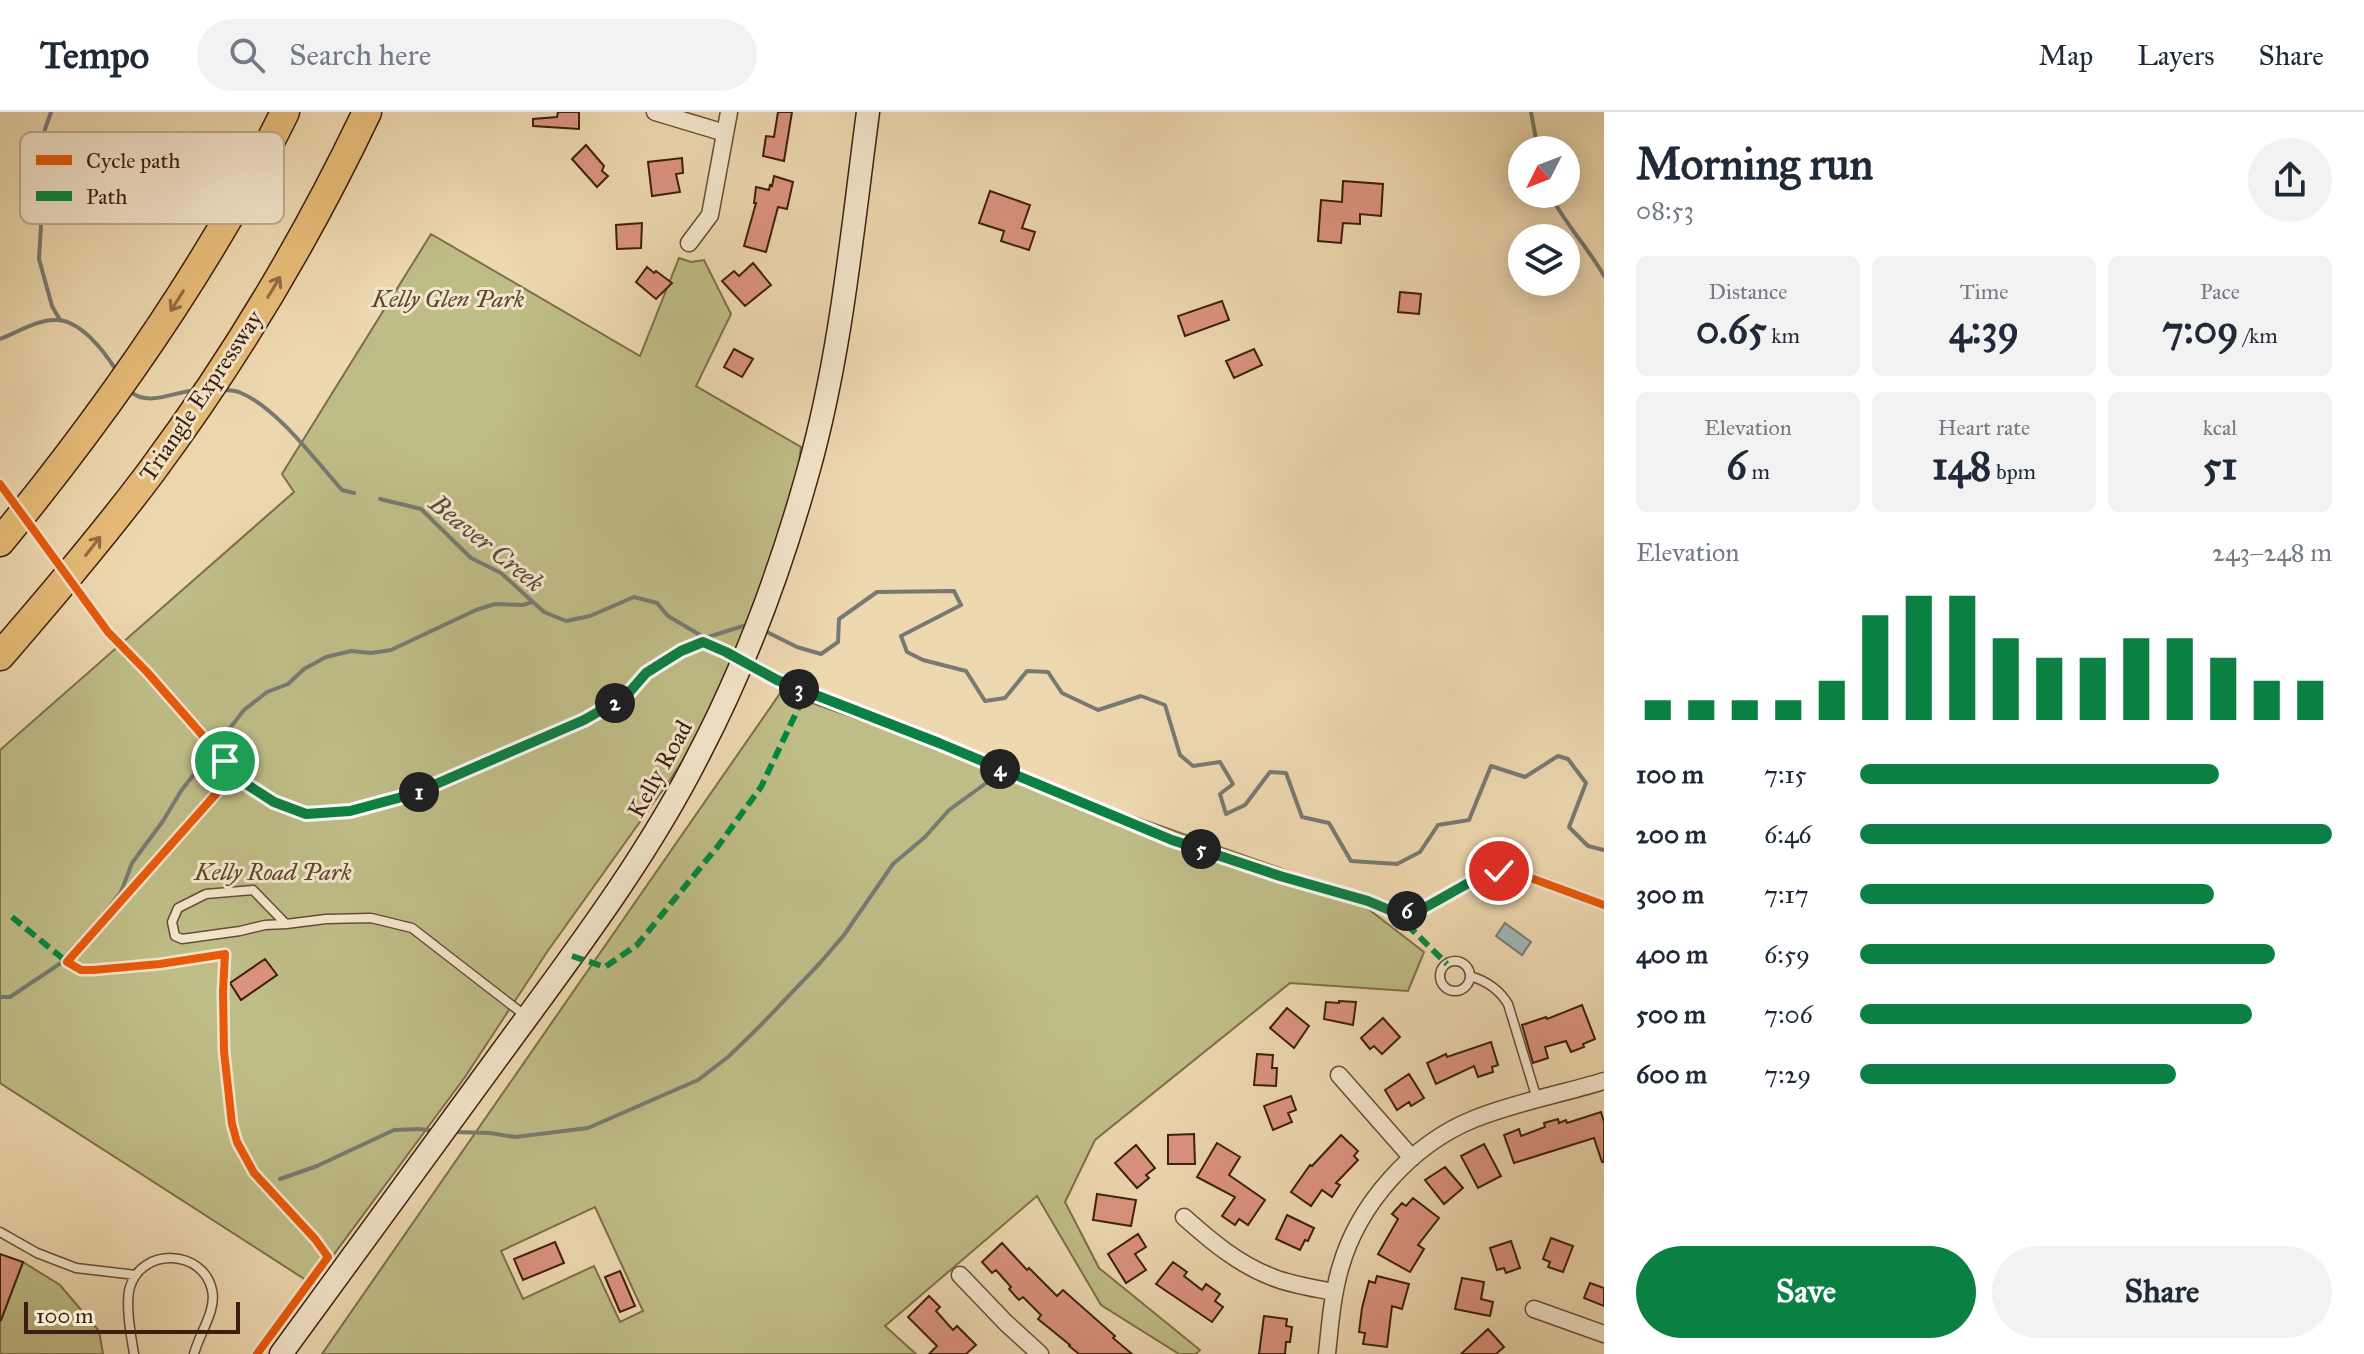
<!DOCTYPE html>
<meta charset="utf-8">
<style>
:root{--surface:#fff;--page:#f2f2f3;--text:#1f2937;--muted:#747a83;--line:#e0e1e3;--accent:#0b8043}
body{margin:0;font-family:"IM FELL Great Primer",serif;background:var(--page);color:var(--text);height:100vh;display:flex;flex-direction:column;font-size:30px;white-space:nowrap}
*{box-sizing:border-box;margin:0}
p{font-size:26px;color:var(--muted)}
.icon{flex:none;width:44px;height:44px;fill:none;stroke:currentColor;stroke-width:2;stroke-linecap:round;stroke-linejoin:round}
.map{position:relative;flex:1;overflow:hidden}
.details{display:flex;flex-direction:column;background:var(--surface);width:760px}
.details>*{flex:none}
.needle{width:52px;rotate:228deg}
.tools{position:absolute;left:1508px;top:24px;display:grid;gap:16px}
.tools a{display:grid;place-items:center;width:72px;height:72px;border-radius:50%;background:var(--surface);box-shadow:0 4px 20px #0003;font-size:40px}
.scale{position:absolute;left:24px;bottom:20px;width:216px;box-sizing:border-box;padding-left:8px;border:4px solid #3d1e0e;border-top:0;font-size:22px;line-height:28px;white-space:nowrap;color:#3d1e0e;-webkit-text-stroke:6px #f4e6cc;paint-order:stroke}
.pin{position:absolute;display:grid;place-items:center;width:68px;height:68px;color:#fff;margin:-34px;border:4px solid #fff;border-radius:50%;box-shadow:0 2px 8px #0007}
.km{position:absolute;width:40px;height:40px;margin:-20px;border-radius:50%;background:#222;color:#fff;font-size:22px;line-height:40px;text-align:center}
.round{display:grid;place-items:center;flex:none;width:84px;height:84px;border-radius:42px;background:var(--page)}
.overview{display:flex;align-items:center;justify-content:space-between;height:136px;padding:0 32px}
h1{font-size:44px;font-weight:700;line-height:60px}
.stats{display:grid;grid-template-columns:repeat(3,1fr);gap:12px;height:136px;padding:8px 32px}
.stats div{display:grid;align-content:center;border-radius:12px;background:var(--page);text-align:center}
.stats b{font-size:40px;font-weight:700}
.stats small{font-size:22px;font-weight:400}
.stats p{font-size:22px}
.chart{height:224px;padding:16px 32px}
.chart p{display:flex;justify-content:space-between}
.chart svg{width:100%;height:144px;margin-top:8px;stroke:var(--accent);stroke-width:6}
.action{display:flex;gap:16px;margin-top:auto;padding:16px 32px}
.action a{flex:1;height:92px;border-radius:48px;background:var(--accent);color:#fff;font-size:32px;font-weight:700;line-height:92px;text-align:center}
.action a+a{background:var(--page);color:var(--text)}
ul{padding:0 32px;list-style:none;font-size:26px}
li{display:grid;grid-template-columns:128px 96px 1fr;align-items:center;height:60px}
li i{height:20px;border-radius:10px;background:var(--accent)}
header{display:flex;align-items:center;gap:48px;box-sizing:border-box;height:112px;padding:0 40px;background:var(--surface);border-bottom:2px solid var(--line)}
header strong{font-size:38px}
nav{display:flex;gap:44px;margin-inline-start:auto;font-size:28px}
.search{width:560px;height:72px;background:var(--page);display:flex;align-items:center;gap:20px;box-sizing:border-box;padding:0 28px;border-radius:44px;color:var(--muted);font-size:30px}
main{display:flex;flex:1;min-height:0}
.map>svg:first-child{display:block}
.green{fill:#bfbd87;stroke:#7e6e4a;stroke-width:2;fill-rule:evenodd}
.water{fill:#9eb7b6;stroke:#777a73;stroke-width:2}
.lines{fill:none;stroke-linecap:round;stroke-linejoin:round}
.stream{stroke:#777a73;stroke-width:4}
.building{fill:#dc937f;stroke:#3d1e0e;stroke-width:2}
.lane-casing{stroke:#694c36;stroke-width:11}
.street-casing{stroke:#694c36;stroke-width:19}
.secondary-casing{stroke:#3d1e0e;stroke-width:25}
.highway-casing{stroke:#3d1e0e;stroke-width:31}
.lane{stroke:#f4e6cc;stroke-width:8}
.street{stroke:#f4e6cc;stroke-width:16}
.secondary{stroke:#f4e6cc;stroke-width:22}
.highway{stroke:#e7bc78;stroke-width:28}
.quiet{stroke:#00873e;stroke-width:6;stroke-dasharray:12 6;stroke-linecap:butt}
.cycleway-casing{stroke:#f4e6cc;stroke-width:13}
.cycleway{stroke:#e8590c;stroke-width:8}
.oneway{stroke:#926d43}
.route-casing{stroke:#fff;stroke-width:16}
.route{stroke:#0b8043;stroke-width:10}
.labels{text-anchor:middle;stroke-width:6;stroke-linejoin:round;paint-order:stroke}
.park-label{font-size:24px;font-style:italic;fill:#5e462c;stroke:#f4e6cc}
.street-label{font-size:24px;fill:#3d1e0e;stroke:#f4e6cc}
.water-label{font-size:26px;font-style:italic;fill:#5a4c40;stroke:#f4e6cc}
.key{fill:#f4e6cc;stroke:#bdaa93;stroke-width:2}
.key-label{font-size:22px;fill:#3d1e0e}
</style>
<header>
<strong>Tempo</strong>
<div class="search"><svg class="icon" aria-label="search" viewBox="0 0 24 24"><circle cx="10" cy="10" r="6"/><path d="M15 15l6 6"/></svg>Search here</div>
<nav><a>Map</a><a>Layers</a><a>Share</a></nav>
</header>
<main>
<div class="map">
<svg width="1604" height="1242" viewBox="0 0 1604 1242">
<rect width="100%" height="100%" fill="#eed8b0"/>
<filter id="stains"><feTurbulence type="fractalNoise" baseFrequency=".0025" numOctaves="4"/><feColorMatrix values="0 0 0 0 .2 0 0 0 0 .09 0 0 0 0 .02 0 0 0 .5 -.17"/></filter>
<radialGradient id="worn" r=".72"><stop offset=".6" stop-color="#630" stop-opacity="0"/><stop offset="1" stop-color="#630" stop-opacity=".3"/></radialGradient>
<path class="green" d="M431 122 640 244 679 146 691 150 704 148 731 202 696 274 801 335 786 451 710 606 672 665 547 840 465 965 312 1172 0 971V638L294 380 282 362Z
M781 580 1345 779 1424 840 1408 879 1290 871 1095 1028 1065 1090 1099 1156 1200 1238 1196 1242H1179L1101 1193 1037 1084 885 1214 916 1242H322ZM595 1095 643 1199 620 1210 594 1154 523 1187 501 1139Z
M23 1150 60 1173 99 1219 103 1242H0V1211Z"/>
<path class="water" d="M1505 811 1531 830 1522 843 1496 824Z"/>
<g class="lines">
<path class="stream" d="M51 0 43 23 45 44 39 147 52 194 60 208
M1531 0 1538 38
M1550 82C1564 111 1588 135 1604 164
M0 227C16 221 37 208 54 208 79 206 104 239 116 258
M222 278C229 278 235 278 241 281 276 295 316 349 342 378L354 381
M130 279C148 296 175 279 197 278
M380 387 421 397 471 446 501 461 544 500 566 509 590 504 634 485 657 491 668 504 705 526 743 514
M763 518 797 535 821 542 838 530 839 507 877 480 954 479 961 493 901 524 907 540 923 548 966 559 985 589 1005 586 1027 559 1048 560 1062 581 1098 598 1141 584 1165 593 1180 643 1193 654 1220 650 1233 672 1220 682 1226 702 1245 693 1270 660 1286 661 1302 705 1329 711 1351 749 1397 752 1420 740 1438 713 1469 708 1491 654 1525 665 1558 644 1568 647 1586 671 1569 715 1588 734 1604 738
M0 885H10L64 849 89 829 103 803 121 780 132 751 163 709 181 679 244 598 267 580 288 572 304 557 326 545 351 539 371 541 391 538 476 498 495 492 523 493 532 490
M453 1020 490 1021 515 1025 588 1016 698 968 728 945 759 915 820 851 844 823 893 752 925 725 949 698 989 669 1013 660
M280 1067 317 1054 394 1018 419 1017 436 1019"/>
</g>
<path class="building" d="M558 0H579V17L533 14V7L557 5Z
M778 0H792L784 49 763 44 766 24 774 25Z
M586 33 604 54 602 59 608 64 597 75 572 47Z
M682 46 683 61 676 62 680 80 652 84 648 50Z
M774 64 793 70 787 97 778 95 766 140 744 134 756 91H754L756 75 769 78 770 73 772 74Z
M1343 69 1383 72 1381 104 1360 102V112L1343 111 1341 131 1318 129 1321 88 1342 90Z
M990 79 1030 93 1022 116 1035 120 1029 138 1001 129 1004 119 979 111Z
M642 111 641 136 617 137 616 113Z
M753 151 771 173 745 194 722 169 734 159 739 164Z
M647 155 654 161 656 159 672 171 656 187 636 170Z
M1400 180 1421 182 1419 202 1398 200Z
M1222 189 1229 208 1185 224 1178 204Z
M734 237 753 247 742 265 724 255Z
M1254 237 1262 253 1234 266 1226 249Z
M265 847 277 863 241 888 230 871Z
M1339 889 1356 890 1353 913 1324 907 1326 890 1339 891Z
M1582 893 1595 927 1583 932 1584 935 1571 940 1566 929 1545 935 1548 946 1533 951 1522 913 1546 905 1547 907Z
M1287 896 1309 914 1294 936 1270 916Z
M1383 906 1400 925 1382 942 1374 934 1370 937 1361 926Z
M1491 930 1498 953 1492 955 1493 960 1478 965 1474 954 1436 972 1427 951 1446 942 1447 945Z
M1257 942 1273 943 1272 956H1277L1276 974 1254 973Z
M1409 962 1424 986 1411 994 1409 990 1397 998 1385 978Z
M1291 984 1296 998 1288 1001 1292 1010 1273 1018 1264 994Z
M1601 1000 1604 1010V1050H1602L1594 1026 1514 1051 1504 1023 1519 1017 1521 1024 1545 1015 1544 1011 1558 1007 1559 1011 1566 1008 1567 1011Z
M1194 1022 1195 1052H1168V1023Z
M1341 1023 1358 1039 1354 1044 1358 1048 1336 1071 1340 1073 1332 1085 1322 1078 1311 1094 1291 1080 1310 1053 1312 1054Z
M1217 1031 1240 1045 1229 1063 1265 1088 1248 1113 1239 1107 1235 1113 1222 1104 1235 1085 1197 1065Z
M1484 1032 1501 1064 1478 1076 1461 1044Z
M1136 1033 1155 1056 1146 1063 1149 1066 1137 1076 1115 1051Z
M1445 1055 1463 1076 1444 1092 1425 1068Z
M1097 1082 1136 1088 1131 1114 1093 1108Z
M1413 1086 1439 1106 1418 1133 1424 1137 1410 1160 1378 1142 1398 1107 1392 1102 1402 1091 1406 1094Z
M1287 1103 1314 1116 1308 1129 1305 1128 1300 1138 1276 1127Z
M1138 1122 1146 1135 1135 1142 1146 1158 1126 1171 1108 1142Z
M1551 1126 1573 1134 1563 1160 1548 1155 1550 1150 1543 1147Z
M1511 1129 1520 1156 1506 1161 1504 1156 1497 1158 1490 1136Z
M555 1130 564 1151 523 1168 514 1147Z
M1002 1131 1027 1158 1029 1156 1057 1184 1063 1178 1115 1224 1113 1226 1132 1242H1079L1069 1234 1070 1233 1038 1207 1041 1203 1023 1185 1019 1188 1009 1177 1011 1175 996 1158 992 1161 982 1150Z
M0 1142 23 1150 1 1208H0Z
M1173 1150 1187 1160 1184 1164 1202 1178 1206 1172 1220 1182 1215 1189 1223 1195 1212 1210 1156 1172Z
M620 1159 635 1194 620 1200 605 1165Z
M1377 1164 1409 1172 1402 1197 1392 1194 1387 1235 1363 1232 1365 1221 1359 1220 1362 1196 1369 1169 1375 1171Z
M1462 1166 1484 1170 1481 1187 1493 1190 1490 1204 1455 1197Z
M1590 1171 1604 1176V1194L1584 1186Z
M929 1184 940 1195 936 1199 953 1218 957 1214 976 1233 966 1242H929L937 1234 908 1205Z
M1264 1204 1287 1207 1286 1214 1292 1215 1290 1230H1286L1285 1242H1259Z
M1488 1217 1504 1235 1496 1242H1461Z"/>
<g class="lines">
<g class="lane-casing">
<path id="lane" d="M286 812 265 813 240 819 182 827 175 824 172 810 178 796 206 782 253 778 286 812 326 807 371 806 412 816 527 905
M1440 864a15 15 0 1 1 30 0a15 15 0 1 1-30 0Z
M1470 864C1487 869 1499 877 1508 892L1537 987
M0 1120 37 1141 76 1156 136 1163
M134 1242C131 1224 125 1192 130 1175 142 1135 203 1137 212 1178 217 1198 199 1222 194 1242"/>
</g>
<g class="street-casing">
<path id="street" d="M655 0 725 21
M689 131 710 103 729 0
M1339 963 1412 1046
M1184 1105C1211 1129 1238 1152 1272 1165 1291 1173 1314 1176 1334 1180
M960 1163 1006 1211 1040 1242
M1534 1197 1604 1222
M1327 1242C1330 1214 1332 1185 1340 1157 1358 1092 1412 1032 1474 1007 1516 990 1562 982 1604 969"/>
</g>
<g class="secondary-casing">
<path id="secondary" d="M281 1242C357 1138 433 1034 509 930 577 837 647 745 699 642 745 554 781 457 808 360 841 243 852 120 868 0"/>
</g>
<g class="highway-casing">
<path id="highway" d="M0 430C109 297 209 155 285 0
M0 544C52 484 103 424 151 360 235 247 307 126 367 0"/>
</g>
<use href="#lane" class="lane"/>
<use href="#street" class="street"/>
<use href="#secondary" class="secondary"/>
<use href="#highway" class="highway"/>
<path class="quiet" d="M1394 800 1447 852
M12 805 67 850
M572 844 605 855 637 833 718 734 761 675 806 580"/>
<g class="cycleway-casing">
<path id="cycleway" d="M0 372 108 520 147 560 225 649 229 661 222 675 67 850 81 858H93L160 852 225 842 223 879 224 939 232 1012 237 1030 254 1061 315 1127 328 1145 257 1242
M229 661 274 690 306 702 350 699 413 682 584 608 626 584 646 561 681 539 703 530 726 540 777 568 939 631 1172 728 1280 764 1368 789 1394 800 1413 799 1426 795 1472 769 1499 759 1517 761 1604 793"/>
</g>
<use href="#cycleway" class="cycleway"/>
</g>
<defs><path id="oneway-shaft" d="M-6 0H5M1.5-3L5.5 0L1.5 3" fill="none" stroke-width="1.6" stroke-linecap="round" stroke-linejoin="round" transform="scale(2)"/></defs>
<g class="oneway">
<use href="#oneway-shaft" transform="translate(274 175) rotate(-59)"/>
<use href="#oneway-shaft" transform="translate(177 189) rotate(122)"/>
<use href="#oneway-shaft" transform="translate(93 434) rotate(-52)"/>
</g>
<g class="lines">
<g class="route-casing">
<path id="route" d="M225 649 229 661 274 690 306 702 350 699 413 682 584 608 626 584 646 561 681 539 703 530 726 540 777 568 939 631 1172 728 1280 764 1368 789 1394 800 1413 799 1426 795 1472 769 1499 759"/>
</g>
<use href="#route" class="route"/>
</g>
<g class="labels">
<g class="park-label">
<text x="448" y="195">Kelly Glen Park</text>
<text x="273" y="768">Kelly Road Park</text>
</g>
<g class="street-label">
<text transform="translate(201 284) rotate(-56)" y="8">Triangle Expressway</text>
<text transform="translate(660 657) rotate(-61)" y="8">Kelly Road</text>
</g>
<g class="water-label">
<text transform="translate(487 431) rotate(39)" y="9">Beaver Creek</text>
</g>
</g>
<rect x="20" y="20" width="264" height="92" rx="12" class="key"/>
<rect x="36" y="43" width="36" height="10" fill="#e8590c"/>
<rect x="36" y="79" width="36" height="10" fill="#00873e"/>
<g class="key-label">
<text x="86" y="56">Cycle path</text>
<text x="86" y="92">Path</text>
</g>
<rect width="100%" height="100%" filter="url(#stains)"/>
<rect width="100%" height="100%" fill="url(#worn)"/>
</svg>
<div class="tools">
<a><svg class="needle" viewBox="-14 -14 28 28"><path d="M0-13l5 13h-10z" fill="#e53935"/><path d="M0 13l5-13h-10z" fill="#747a83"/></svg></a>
<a><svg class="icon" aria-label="layers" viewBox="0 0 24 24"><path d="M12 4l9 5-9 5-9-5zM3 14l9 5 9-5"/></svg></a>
</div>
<div class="scale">100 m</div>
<div class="pin" style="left:225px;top:649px;background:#1e9e55"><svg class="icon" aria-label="arrive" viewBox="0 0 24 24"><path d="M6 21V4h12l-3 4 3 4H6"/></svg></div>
<div class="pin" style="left:1499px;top:759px;background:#d93025"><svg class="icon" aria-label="check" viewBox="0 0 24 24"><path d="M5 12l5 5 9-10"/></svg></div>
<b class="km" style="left:419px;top:680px">1</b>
<b class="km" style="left:615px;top:591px">2</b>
<b class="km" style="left:799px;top:577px">3</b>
<b class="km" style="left:1000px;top:657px">4</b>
<b class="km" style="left:1201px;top:737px">5</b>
<b class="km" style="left:1407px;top:799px">6</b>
</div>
<section class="details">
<div class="overview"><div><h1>Morning run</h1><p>08:53</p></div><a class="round"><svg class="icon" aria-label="share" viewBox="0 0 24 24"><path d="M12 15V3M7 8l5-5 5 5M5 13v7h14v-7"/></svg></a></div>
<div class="stats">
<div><p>Distance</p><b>0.65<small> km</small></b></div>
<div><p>Time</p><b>4:39</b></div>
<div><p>Pace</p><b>7:09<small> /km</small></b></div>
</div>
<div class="stats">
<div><p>Elevation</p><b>6<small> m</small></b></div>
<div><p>Heart rate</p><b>148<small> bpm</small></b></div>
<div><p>kcal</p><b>51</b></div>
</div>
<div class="chart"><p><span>Elevation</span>243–248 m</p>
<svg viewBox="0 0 160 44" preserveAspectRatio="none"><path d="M5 44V38M15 44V38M25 44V38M35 44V38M45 44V32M55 44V12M65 44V6M75 44V6M85 44V19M95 44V25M105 44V25M115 44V19M125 44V19M135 44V25M145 44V32M155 44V32"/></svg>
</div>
<ul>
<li><b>100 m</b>7:15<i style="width:76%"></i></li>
<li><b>200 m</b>6:46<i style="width:100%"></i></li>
<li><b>300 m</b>7:17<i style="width:75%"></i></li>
<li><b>400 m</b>6:59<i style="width:88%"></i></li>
<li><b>500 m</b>7:06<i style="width:83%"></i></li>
<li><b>600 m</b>7:29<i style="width:67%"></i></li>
</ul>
<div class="action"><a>Save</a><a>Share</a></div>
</section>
</main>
